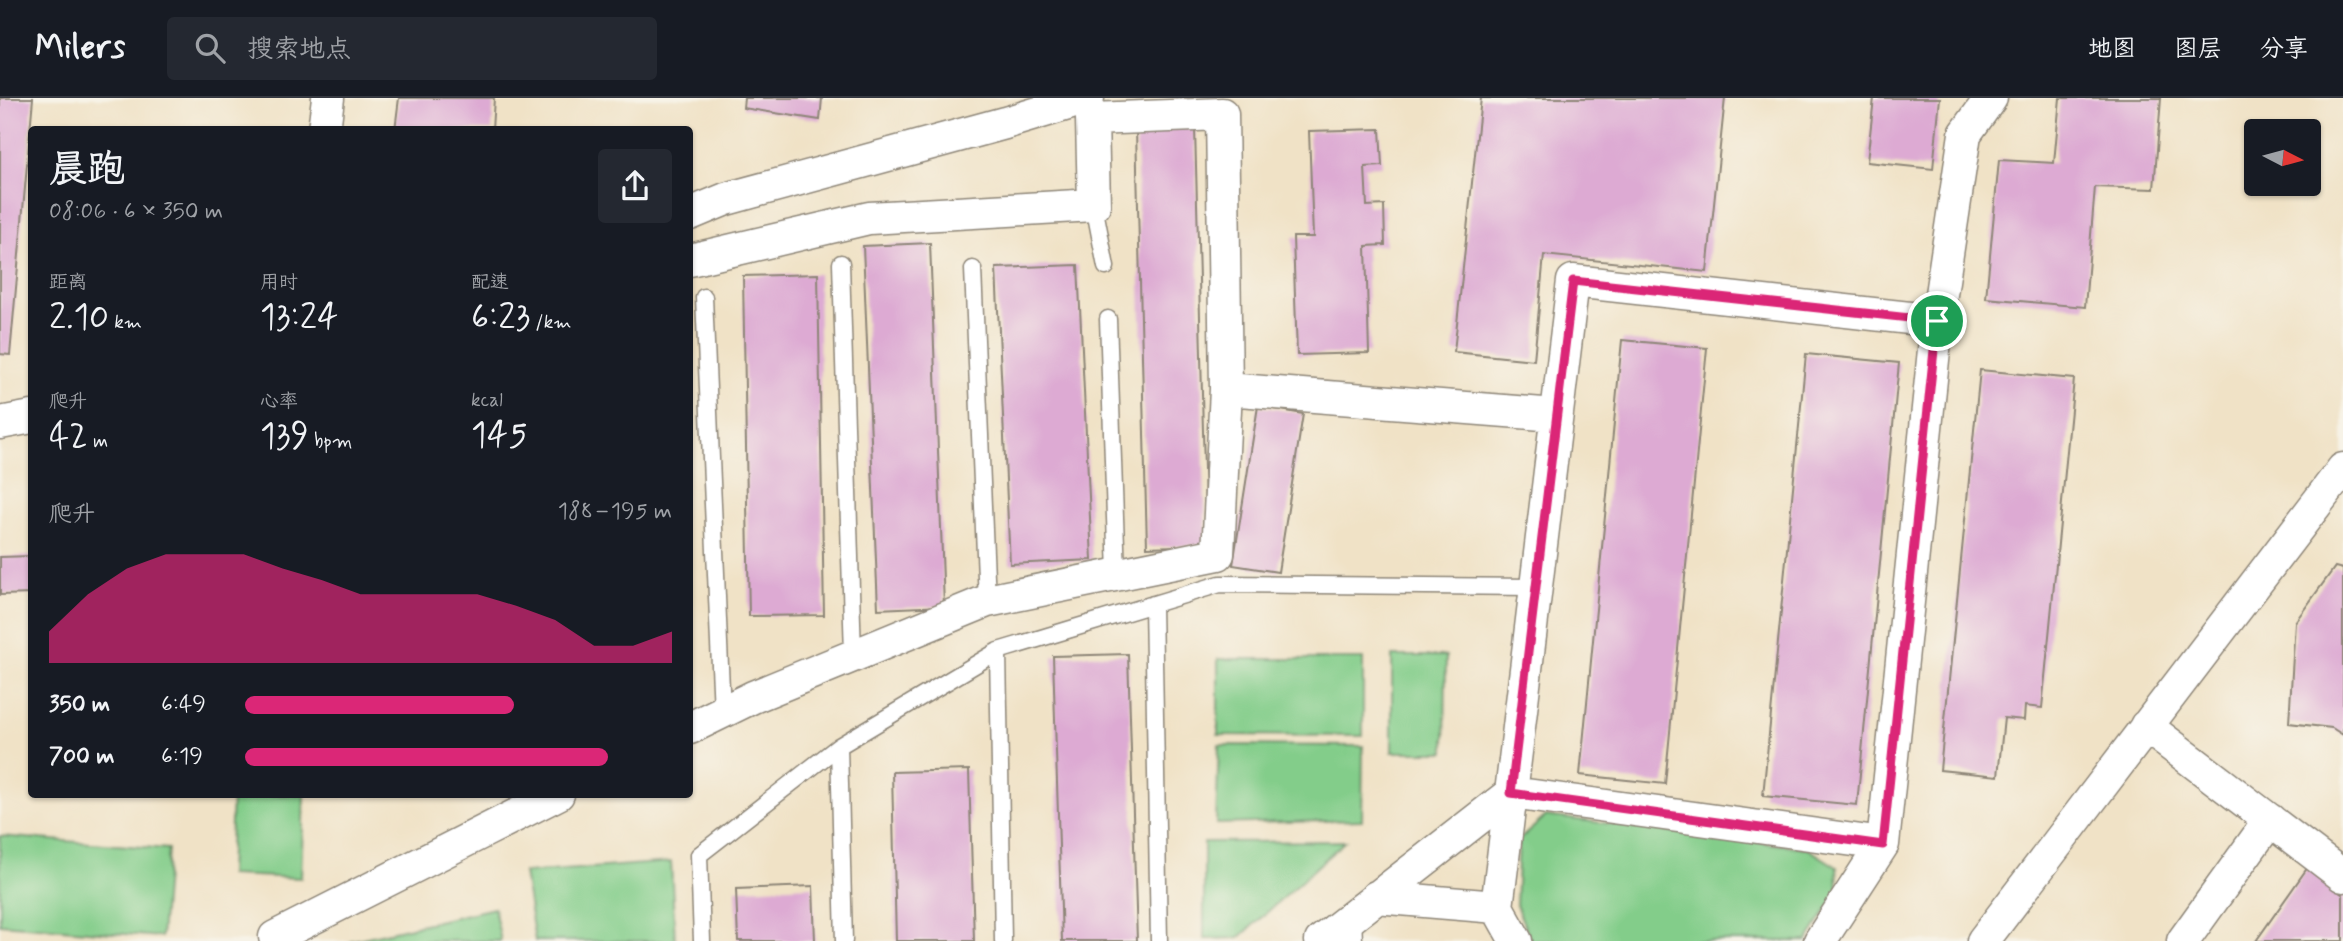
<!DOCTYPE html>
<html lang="zh">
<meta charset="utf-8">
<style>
:root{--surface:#171b24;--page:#242831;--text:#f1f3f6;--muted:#9ea1a6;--line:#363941;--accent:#db2777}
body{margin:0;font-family:Mynerve,"LXGW WenKai TC",sans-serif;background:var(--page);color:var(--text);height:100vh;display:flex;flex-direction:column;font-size:26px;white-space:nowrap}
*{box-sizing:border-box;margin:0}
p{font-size:23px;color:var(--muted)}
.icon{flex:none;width:38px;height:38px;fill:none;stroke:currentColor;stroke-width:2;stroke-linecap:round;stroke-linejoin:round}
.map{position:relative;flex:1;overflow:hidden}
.sheet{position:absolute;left:28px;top:28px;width:665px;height:672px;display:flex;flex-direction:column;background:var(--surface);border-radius:7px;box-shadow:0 2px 5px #0004}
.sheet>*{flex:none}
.needle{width:46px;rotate:96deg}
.buttons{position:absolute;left:2244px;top:21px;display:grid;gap:14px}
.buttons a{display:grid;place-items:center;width:77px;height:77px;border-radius:7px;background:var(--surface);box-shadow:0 2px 5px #0004;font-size:35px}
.pin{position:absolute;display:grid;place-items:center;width:60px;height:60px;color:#fff;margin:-30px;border:4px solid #fff;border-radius:50%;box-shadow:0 2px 7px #0007}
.round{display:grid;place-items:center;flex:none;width:74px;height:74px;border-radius:7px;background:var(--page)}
.summary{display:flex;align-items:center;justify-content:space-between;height:119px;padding:0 21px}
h1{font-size:38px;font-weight:600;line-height:52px}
.stats{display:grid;grid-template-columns:repeat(3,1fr);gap:10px;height:119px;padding:7px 21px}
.stats div{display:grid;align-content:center}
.stats b{font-size:35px;font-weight:600}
.stats small{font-size:19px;font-weight:400}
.stats p{font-size:19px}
.chart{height:196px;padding:14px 21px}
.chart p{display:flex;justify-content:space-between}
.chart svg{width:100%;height:126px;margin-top:7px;fill:var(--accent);opacity:.7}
ul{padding:0 21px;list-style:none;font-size:23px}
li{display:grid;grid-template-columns:112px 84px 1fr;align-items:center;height:52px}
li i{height:18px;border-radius:9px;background:var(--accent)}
header{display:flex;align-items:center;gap:42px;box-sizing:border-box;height:98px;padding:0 35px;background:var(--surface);border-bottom:2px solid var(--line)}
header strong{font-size:33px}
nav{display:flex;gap:38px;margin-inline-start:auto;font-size:24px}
.search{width:490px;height:63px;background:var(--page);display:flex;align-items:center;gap:18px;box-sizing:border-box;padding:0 24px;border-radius:7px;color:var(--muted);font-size:26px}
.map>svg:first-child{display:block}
.green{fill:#83cd8a;stroke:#577c5a;stroke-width:2}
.building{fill:#ddaad3}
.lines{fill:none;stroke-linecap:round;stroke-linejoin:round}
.service-casing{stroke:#8e8678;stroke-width:19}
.minor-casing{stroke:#8e8678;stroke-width:35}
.service{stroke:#fff;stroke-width:16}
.minor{stroke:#fff;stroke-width:32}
.route-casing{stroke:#fff;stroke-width:14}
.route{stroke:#db2777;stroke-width:9}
</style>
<header>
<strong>Milers</strong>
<div class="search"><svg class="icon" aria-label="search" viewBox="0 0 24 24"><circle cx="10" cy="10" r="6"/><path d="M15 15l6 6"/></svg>搜索地点</div>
<nav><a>地图</a><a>图层</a><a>分享</a></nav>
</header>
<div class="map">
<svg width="2343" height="843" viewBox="0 0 2343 843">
<rect width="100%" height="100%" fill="#f7f3e8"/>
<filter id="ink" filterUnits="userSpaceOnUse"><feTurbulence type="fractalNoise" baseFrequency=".0143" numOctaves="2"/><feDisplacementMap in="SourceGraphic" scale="14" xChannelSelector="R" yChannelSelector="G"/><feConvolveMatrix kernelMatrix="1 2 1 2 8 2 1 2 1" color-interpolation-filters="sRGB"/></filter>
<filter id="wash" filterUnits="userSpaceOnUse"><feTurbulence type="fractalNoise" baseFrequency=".00686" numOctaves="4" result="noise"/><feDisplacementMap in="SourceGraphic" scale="28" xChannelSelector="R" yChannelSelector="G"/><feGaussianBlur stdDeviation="1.57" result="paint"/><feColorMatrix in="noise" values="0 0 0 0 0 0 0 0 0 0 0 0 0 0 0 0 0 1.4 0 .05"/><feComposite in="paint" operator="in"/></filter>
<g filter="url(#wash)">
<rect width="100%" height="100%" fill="#f0e2c6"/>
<path class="green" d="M1392 558H1446L1445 654H1392Z
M1218 561H1363V638L1218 637Z
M1219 647 1363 648 1362 722 1216 726Z
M232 697H304L301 780 229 777Z
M1546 718 1807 750 1837 769 1838 794 1807 843H1531L1516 807 1519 742Z
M0 738 168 751 161 839 0 826Z
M1345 743 1239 840 1204 841V744Z
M671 764 675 843H535L524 775Z
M494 810 501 843H350Z"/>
<g id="blocks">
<path class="building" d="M0 0H33L10 257 0 256Z
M399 0H494L492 32H395Z
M744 0H822L820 22 743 10Z
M1481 0H1725L1707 174 1544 157 1534 262 1454 254Z
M1874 0H1940L1933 71 1867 64Z
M2060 0H2161L2154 91 2095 89 2085 209 1986 200 1999 62 2054 65Z
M1195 30 1206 447 1147 449 1136 32Z
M1380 31 1382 68 1365 69 1367 108 1384 107 1385 147 1366 148 1369 255 1297 257 1293 139H1313L1309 33Z
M930 145 944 508 878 511 863 148Z
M1078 167 1092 462 1010 466 996 170Z
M818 176 824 517 749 518 743 178Z
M1622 242 1707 250 1665 686 1580 677Z
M1806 256 1899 265 1857 707 1763 698Z
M1980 272 2074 281 2042 610 2025 608 2024 622 2004 620 1998 678 1940 672Z
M1258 308 1303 316 1278 474 1233 467Z
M32 458V496L0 497V459Z
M2335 469 2343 471V637L2332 630 2289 625 2295 524Z
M1128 556 1137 843H1062L1053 558Z
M969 672 974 843H896L892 674Z
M2308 769 2343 797V843H2256Z
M813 788 815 843H738L736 791Z"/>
</g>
</g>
<g filter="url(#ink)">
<use href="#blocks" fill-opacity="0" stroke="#8e8678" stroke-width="2"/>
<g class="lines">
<g class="service-casing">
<path id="service" d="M1094 107 1106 169
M841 165 853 557
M973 171 987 503
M704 199 722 614
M1108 221 1117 476
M1153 506 1159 843
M998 553 1003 843
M839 648 844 843
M1353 817 1354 843
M702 843 699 757 839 648 998 553 1220 486 1536 489"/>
</g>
<g class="minor-casing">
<path id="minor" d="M324 32 328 0
M690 116 726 101 1005 25 1088 0
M690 162 869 120 1094 107 1092 21 1222 16 1226 291
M0 325 32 319
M2146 628 2343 778
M690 630 753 599 987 503 1218 456 1226 291 1556 317
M1376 799 1497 809
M275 839 558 696
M1321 843 1511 695 1573 183 1937 223
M1516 843 1497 809 1511 695 1883 746
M1820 843 1883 746 1937 223 1965 36 1991 0
M1983 843 2343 371
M2183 843 2270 722"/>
</g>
<use href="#service" class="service"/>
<use href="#minor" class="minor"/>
</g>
</g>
<g class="lines" filter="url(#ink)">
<g class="route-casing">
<path id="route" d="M1573 183 1937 223 1883 747 1511 695Z"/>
</g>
<use href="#route" class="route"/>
</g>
</svg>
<div class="buttons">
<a><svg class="needle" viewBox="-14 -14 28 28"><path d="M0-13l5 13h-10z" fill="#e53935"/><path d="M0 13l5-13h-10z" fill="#9ea1a6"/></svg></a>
</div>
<div class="pin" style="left:1937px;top:223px;background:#1e9e55"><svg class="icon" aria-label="arrive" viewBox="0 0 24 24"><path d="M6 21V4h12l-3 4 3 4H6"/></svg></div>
<section class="sheet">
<div class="summary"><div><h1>晨跑</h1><p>08:06 · 6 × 350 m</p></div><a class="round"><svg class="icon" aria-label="share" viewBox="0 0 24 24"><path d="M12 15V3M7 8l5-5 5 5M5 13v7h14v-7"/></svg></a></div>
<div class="stats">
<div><p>距离</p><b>2.10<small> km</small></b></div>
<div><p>用时</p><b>13:24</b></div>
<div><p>配速</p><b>6:23<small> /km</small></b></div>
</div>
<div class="stats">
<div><p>爬升</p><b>42<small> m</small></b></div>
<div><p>心率</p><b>139<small> bpm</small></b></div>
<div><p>kcal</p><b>145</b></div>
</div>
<div class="chart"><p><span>爬升</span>188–195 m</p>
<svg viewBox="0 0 160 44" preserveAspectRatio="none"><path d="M0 44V33L10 20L20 11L30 6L40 6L50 6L60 11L70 15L80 20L90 20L100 20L110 20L120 24L130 29L140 38L150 38L160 33V44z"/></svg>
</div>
<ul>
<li><b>350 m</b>6:49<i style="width:63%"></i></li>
<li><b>700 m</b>6:19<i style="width:85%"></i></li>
</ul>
</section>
</div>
